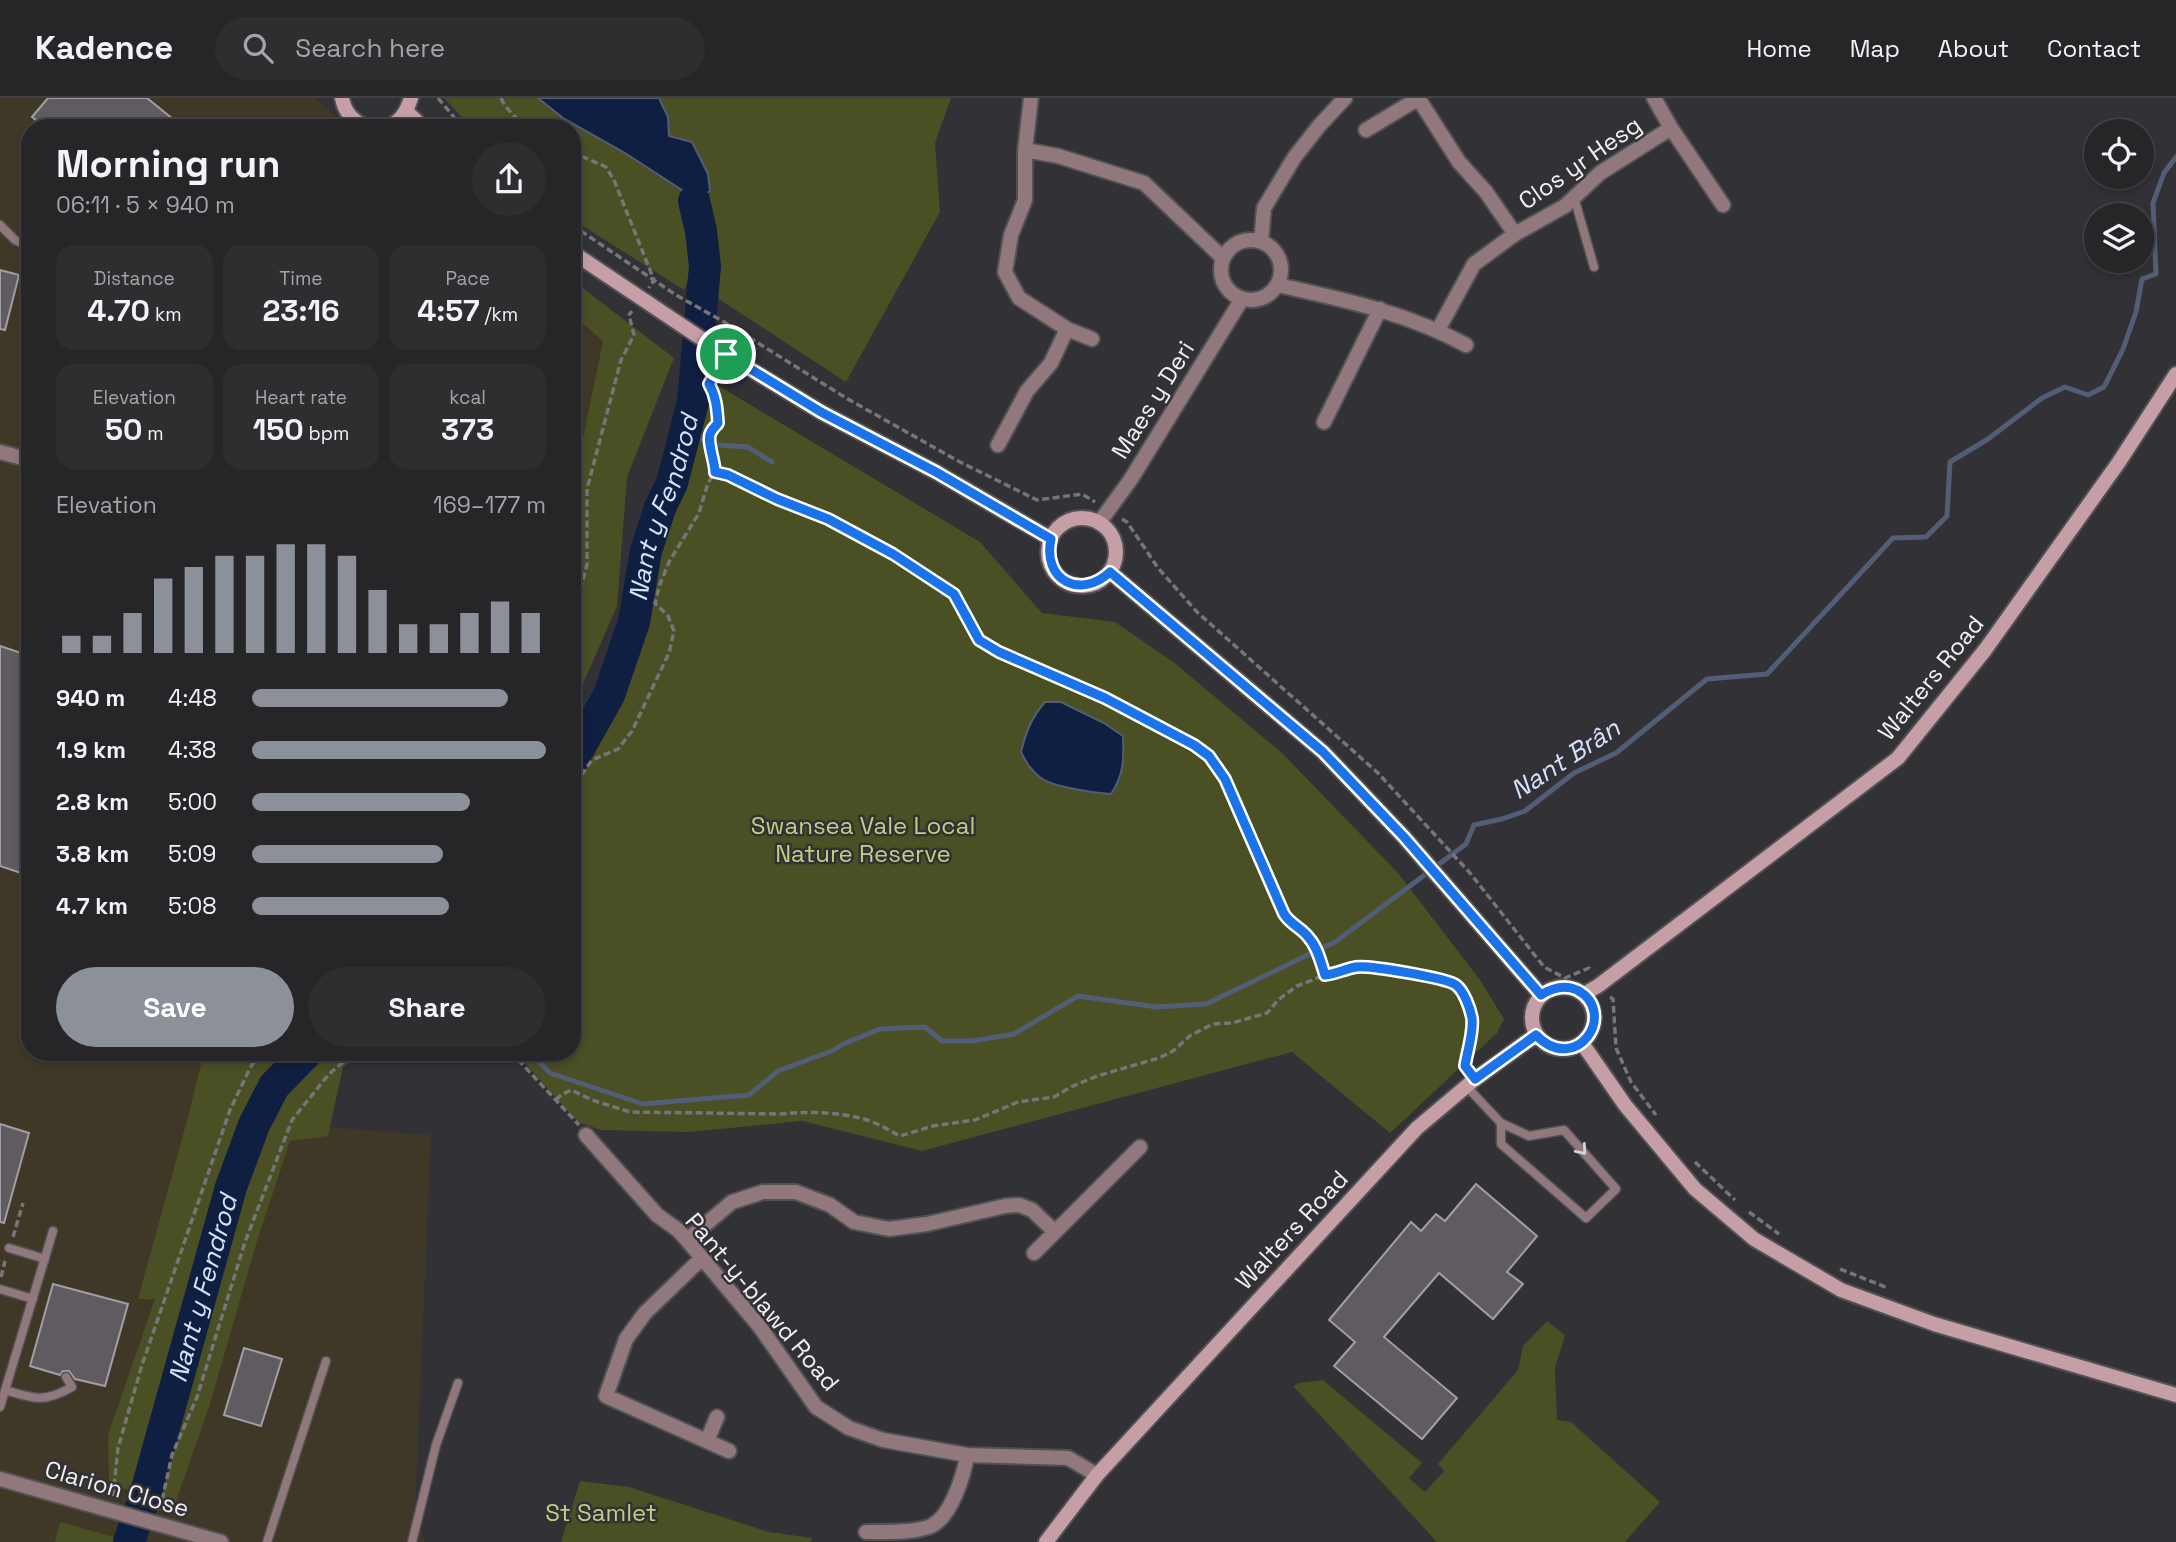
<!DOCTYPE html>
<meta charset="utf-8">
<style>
:root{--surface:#262528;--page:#2e2d30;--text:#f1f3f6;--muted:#a4a5a8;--line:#424245;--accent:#8c9099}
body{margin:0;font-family:"Space Grotesk",sans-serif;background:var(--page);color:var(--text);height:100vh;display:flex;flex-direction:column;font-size:26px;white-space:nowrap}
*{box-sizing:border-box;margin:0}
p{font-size:23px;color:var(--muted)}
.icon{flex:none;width:38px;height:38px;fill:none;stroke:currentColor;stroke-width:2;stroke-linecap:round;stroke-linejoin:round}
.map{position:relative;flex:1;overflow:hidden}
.drawer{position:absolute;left:21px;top:21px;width:560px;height:942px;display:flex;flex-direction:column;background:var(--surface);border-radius:28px;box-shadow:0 4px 10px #0003,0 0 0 2px var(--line)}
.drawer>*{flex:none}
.fabs{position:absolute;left:2084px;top:21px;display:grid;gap:14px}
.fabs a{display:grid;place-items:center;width:70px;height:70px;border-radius:50%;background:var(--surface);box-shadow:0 4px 10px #0003,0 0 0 2px var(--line);font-size:35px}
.pin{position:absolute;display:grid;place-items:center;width:60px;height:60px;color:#fff;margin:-30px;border:4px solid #fff;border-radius:50%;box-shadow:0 2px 7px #0007}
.round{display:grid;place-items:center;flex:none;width:74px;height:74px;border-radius:37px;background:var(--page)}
.summary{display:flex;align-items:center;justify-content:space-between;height:119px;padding:0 35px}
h1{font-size:38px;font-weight:700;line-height:52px}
.metrics{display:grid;grid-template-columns:repeat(3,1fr);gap:10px;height:119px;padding:7px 35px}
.metrics div{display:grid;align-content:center;border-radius:18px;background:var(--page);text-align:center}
.metrics b{font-size:30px;font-weight:700}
.metrics small{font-size:19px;font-weight:400}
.metrics p{font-size:19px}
.chart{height:196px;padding:14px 35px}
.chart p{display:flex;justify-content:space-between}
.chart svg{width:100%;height:126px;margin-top:7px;stroke:var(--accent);stroke-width:6}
.cta{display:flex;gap:14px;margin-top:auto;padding:14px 35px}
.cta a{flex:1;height:80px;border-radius:42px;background:var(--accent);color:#fff;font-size:28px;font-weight:700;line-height:80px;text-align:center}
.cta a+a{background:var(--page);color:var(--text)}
ul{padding:0 35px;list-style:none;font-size:23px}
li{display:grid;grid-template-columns:112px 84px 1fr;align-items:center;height:52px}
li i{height:18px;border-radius:9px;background:var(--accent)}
header{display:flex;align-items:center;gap:42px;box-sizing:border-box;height:98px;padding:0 35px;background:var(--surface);border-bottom:2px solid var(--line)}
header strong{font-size:33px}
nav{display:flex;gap:38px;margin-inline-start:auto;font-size:24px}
.search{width:490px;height:63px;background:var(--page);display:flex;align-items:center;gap:18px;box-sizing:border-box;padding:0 24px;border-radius:38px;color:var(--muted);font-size:26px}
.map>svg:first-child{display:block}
.commercial{fill:#403827}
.green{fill:#4b4f24}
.water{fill:#0e1f41;stroke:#525e76;stroke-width:2}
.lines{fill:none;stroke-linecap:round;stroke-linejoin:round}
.stream{stroke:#525e76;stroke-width:5}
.river{stroke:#0e1f41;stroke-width:32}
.building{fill:#5f5b61;stroke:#a29ea5;stroke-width:2}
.lane-casing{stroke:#515054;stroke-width:11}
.street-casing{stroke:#515054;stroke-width:18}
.secondary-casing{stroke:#515054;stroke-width:18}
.path{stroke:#767579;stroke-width:3.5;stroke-dasharray:7 3.5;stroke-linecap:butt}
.lane{stroke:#90787c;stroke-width:8}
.street{stroke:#90787c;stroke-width:14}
.secondary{stroke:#c69fa6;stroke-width:14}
.oneway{stroke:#d9d2d5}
.route-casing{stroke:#fff;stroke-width:14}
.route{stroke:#1a73e8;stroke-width:9}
.labels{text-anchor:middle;stroke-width:5;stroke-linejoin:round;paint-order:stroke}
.street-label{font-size:24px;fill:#f1f0f3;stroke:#323136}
.park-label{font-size:24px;fill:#c4cd81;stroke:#323136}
.water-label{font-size:26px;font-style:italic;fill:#d4e3fd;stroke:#323136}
</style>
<header>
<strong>Kadence</strong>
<div class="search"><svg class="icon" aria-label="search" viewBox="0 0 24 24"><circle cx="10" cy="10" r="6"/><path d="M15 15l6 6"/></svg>Search here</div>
<nav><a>Home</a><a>Map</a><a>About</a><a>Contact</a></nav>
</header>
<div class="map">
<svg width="2176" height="1444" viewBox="0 0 2176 1444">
<rect width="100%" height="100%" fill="#323136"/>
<path class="commercial" d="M0 0H314L350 30H30V954H204L189 1019 431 1037 415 1412 425 1444H0Z
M572 216 603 242 572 392Z"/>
<path class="green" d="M444 0H538L563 20 627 56 686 94 696 139 695 162 684 192 572 121V30H472Z
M659 0H951L935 45 940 114 846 284 714 198 707 111 710 93 708 76 669 38 668 19Z
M572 182 674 260 627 379 617 508 582 588 572 593V392L603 243 572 216Z
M702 278 980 444 1042 515 1115 524 1176 566 1283 656 1398 775 1480 882 1504 921 1497 935 1390 1035 1292 954 922 1053 802 1023 689 1034 601 1032 578 1024 515 954H572V670L600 624 628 561 647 495 653 449 675 390 693 327Z
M204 954H365L343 969 328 1038 290 1043 257 1143 210 1306 175 1406 109 1386 108 1337 155 1201H138L188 1019Z
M1547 1223 1565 1237 1555 1270 1557 1322 1571 1324 1660 1404 1625 1444H1437L1293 1288 1299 1285 1323 1282 1422 1365 1409 1380 1425 1394 1444 1373 1438 1366 1518 1272 1523 1248Z
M580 1383 629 1389 769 1434 812 1440 811 1444H561Z
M60 1424 131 1444H55Z"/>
<path class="water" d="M538 0H659L668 19 669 38 692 44 708 76 710 93 694 103 685 94 625 55 563 20Z
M1045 604H1061L1104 625 1123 638C1124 661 1124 677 1111 696 1095 695 1053 689 1041 680 1031 673 1026 664 1021 654 1026 634 1031 620 1045 604Z"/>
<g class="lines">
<path class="stream" d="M688 321 706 346 748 349 772 364
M651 403 660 410
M530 954 550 975 643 1006 749 997 778 973 834 952 843 946 880 931 925 929 942 943H972L1014 936 1078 898 1157 909 1206 906 1335 844 1466 746 1474 727 1502 721 1525 713 1574 675 1616 655 1707 581 1767 576 1893 440 1926 439 1947 418 1950 364 1988 341 2042 300 2065 289 2088 297 2104 289 2123 251 2136 214 2142 181 2156 176 2153 105 2164 75 2176 59"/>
<g class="river">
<path id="s1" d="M572 663 609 597 634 524 646 453 660 410 672 385 693 304 705 168 701 133 694 103"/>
<path id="s2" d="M129 1444 145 1398 231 1089 254 1027 274 988 307 954"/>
</g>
</g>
<path class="building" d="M48 0H147L184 30H45L32 19Z
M0 172 19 177 5 232 0 231Z
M0 548 30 558V778L0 768Z
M0 1026 29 1035 4 1125 0 1124Z
M1476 1086 1537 1138 1507 1174 1523 1186 1493 1221 1439 1175 1384 1239 1457 1300 1422 1341 1334 1268 1355 1244 1329 1222 1411 1124 1421 1133 1436 1116 1445 1123Z
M53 1186 128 1206 105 1288 75 1281 69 1273H63L60 1277 30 1268Z
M244 1250 282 1261 261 1328 224 1317Z"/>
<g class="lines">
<g class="lane-casing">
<path id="lane" d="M1574 99 1594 169
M0 127 15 142 30 149
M1467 989 1501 1025 1529 1038 1564 1032 1616 1091 1586 1120 1501 1046V1025
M9 1150 45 1161
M0 1191 33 1201
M5 1292C35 1301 44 1305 72 1289L66 1279
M0 1309 53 1133
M267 1444 326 1263
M412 1444 436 1347 458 1285"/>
</g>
<g class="street-casing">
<path id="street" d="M1031 0 1025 52V102L1011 137 1005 174 1019 200 1067 231 1092 241
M1418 0 1459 64 1486 94 1515 136
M1654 0 1671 30
M1366 32 1419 0
M1025 52 1058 58 1144 85 1223 160
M1221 172a30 30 0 1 1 60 0a30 30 0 1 1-60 0Z
M1261 144 1264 110 1294 60 1319 28 1345 0
M1278 187C1344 202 1405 214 1466 247
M1438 232 1474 166 1515 136 1565 108 1600 75 1671 30 1723 107
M1324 324 1380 211
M998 347 1027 293 1051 265 1067 231
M0 354 30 362
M1099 425 1131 381 1242 201
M586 1037 657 1117 678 1132 687 1142 760 1229 816 1309 849 1330 883 1342 967 1357 1068 1360 1097 1377
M687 1142 732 1104 763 1094H796L830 1107 854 1124 889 1131 927 1126 1005 1108 1019 1107 1032 1112 1054 1133
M1034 1155 1140 1049
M701 1161 645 1215 626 1241 606 1298 729 1353
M707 1343 717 1319
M0 1381 221 1444
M866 1434C883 1434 916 1435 931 1428 951 1419 964 1377 967 1357"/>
</g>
<g class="secondary-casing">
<path id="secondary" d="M342 0C345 16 354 24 369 30
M407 14 424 30
M385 30C401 24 406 15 411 0
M572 154 717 251 821 314 936 374 1051 441
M1048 454a34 34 0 1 1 68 0a34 34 0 1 1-68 0Z
M1110 474 1323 654 1404 739 1541 897
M1532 920a31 31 0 1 1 62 0a31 31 0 1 1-62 0Z
M1584 896 1598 888 1898 660 1985 552 2119 364 2176 276
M1582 945 1625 1007 1695 1091 1754 1141 1841 1192 1934 1226 2176 1297
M1046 1444 1097 1377 1417 1030 1475 981 1536 937"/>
</g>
<path class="path" d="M438 0 463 30
M501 0C506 12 519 23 530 30
M572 54 606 69 614 82 654 182 649 190
M572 127 676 197 726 225 846 300 960 364 1037 402 1082 396 1095 404
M715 374C715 363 706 342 711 334 713 330 716 328 718 325 717 310 716 298 709 286L719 269
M1122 421 1127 424 1158 470 1197 514 1378 675 1470 775 1544 869 1565 880 1589 870 1591 873
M572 522 587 467V391L621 262 634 237 629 217 632 213
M572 696 580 679 592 662 618 651 632 633 669 555 674 533 668 518 655 505 660 486 669 464 699 415 708 385 715 374 728 377 828 421 893 456 928 478 954 496 979 542 999 554 1105 601 1194 647 1209 658 1225 681 1285 816C1291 827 1302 830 1310 840 1318 849 1321 865 1325 877 1335 876 1345 871 1356 870 1368 867 1447 880 1456 887 1465 893 1470 910 1472 921 1473 935 1466 954 1465 968
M1610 899 1613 901 1616 950 1631 984 1656 1017
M511 954 579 1027
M556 1002 561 997 571 992 592 1002 630 1014 781 1016C808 1013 838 1014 864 1021 877 1025 889 1032 900 1038L933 1028 975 1022 1018 1004 1054 999 1073 988 1097 978 1159 960 1173 953 1191 937 1213 926 1232 925 1267 915 1278 902 1297 888 1325 877
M1695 1064 1735 1102
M1749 1114 1779 1136
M13 1139 23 1105
M1840 1171 1888 1190
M1 1179 5 1163
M113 1398 118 1350 142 1267 230 1012 250 970 261 954
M160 1412 172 1357 197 1299 245 1144 292 1022 329 976 355 954"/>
<use href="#lane" class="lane"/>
<use href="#street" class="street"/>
<use href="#secondary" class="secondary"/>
</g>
<defs><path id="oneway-chevron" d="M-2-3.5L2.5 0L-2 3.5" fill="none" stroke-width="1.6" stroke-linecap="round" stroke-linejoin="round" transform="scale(1.75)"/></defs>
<use class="oneway" href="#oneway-chevron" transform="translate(1582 1052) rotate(49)"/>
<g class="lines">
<g class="route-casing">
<path id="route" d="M726 256 821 314 936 374 1051 441C1042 482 1080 502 1110 474L1323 654 1404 739 1541 897C1552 890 1564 886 1577 892 1619 914 1577 979 1536 937L1475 981 1465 968C1467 954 1474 934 1472 920 1470 910 1464 893 1456 887 1447 880 1368 867 1356 869 1345 871 1335 876 1325 877 1321 865 1318 850 1309 840 1302 830 1291 827 1284 816L1225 681 1209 658 1194 647 1105 600 999 554 979 542 954 496 893 456 828 421 777 401 728 377 715 374C715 363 706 342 711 334 713 330 716 328 718 325 717 310 716 298 709 286Z"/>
</g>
<use href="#route" class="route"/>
</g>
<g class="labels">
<g class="street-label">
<text transform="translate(1580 65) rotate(-35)" y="8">Clos yr Hesg</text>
<text transform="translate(1153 302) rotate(-58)" y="8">Maes y Deri</text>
<text transform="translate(1931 580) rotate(-51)" y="8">Walters Road</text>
<text transform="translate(1292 1132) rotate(-47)" y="8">Walters Road</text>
<text transform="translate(762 1204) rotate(50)" y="8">Pant-y-blawd Road</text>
<text transform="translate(117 1391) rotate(16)" y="8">Clarion Close</text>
</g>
<g class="park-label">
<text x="863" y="736">Swansea Vale Local<tspan x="863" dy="28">Nature Reserve</tspan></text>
<text x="601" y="1423">St Samlet</text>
</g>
<g class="water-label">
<text dy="9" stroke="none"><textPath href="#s1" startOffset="271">Nant y Fendrod</textPath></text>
<text transform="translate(1565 661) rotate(-33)" y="9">Nant Brân</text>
<text dy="9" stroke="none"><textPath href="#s2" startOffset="264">Nant y Fendrod</textPath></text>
</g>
</g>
</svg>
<div class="fabs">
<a><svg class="icon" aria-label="locate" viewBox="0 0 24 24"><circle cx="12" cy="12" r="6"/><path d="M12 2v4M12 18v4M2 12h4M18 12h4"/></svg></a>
<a><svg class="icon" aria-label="layers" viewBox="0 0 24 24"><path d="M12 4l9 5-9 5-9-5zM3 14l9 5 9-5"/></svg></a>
</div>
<div class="pin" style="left:726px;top:256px;background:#1e9e55"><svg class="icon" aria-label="arrive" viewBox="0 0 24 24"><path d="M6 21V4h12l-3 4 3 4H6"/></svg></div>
<section class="drawer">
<div class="summary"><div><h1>Morning run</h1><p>06:11 · 5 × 940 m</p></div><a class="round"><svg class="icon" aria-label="share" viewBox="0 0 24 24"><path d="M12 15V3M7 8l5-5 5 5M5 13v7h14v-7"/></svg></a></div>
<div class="metrics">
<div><p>Distance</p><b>4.70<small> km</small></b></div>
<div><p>Time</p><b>23:16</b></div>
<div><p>Pace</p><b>4:57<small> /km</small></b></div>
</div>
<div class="metrics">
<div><p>Elevation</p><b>50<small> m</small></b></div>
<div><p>Heart rate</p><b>150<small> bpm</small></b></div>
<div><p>kcal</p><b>373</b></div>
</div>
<div class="chart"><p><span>Elevation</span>169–177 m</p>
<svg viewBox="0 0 160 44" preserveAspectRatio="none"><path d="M5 44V38M15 44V38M25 44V30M35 44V18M45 44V14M55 44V10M65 44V10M75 44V6M85 44V6M95 44V10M105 44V22M115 44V34M125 44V34M135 44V30M145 44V26M155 44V30"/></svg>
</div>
<ul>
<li><b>940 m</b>4:48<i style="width:87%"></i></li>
<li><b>1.9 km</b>4:38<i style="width:100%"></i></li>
<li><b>2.8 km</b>5:00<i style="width:74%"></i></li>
<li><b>3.8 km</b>5:09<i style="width:65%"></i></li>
<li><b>4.7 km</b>5:08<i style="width:67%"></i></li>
</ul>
<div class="cta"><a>Save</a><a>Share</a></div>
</section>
</div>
